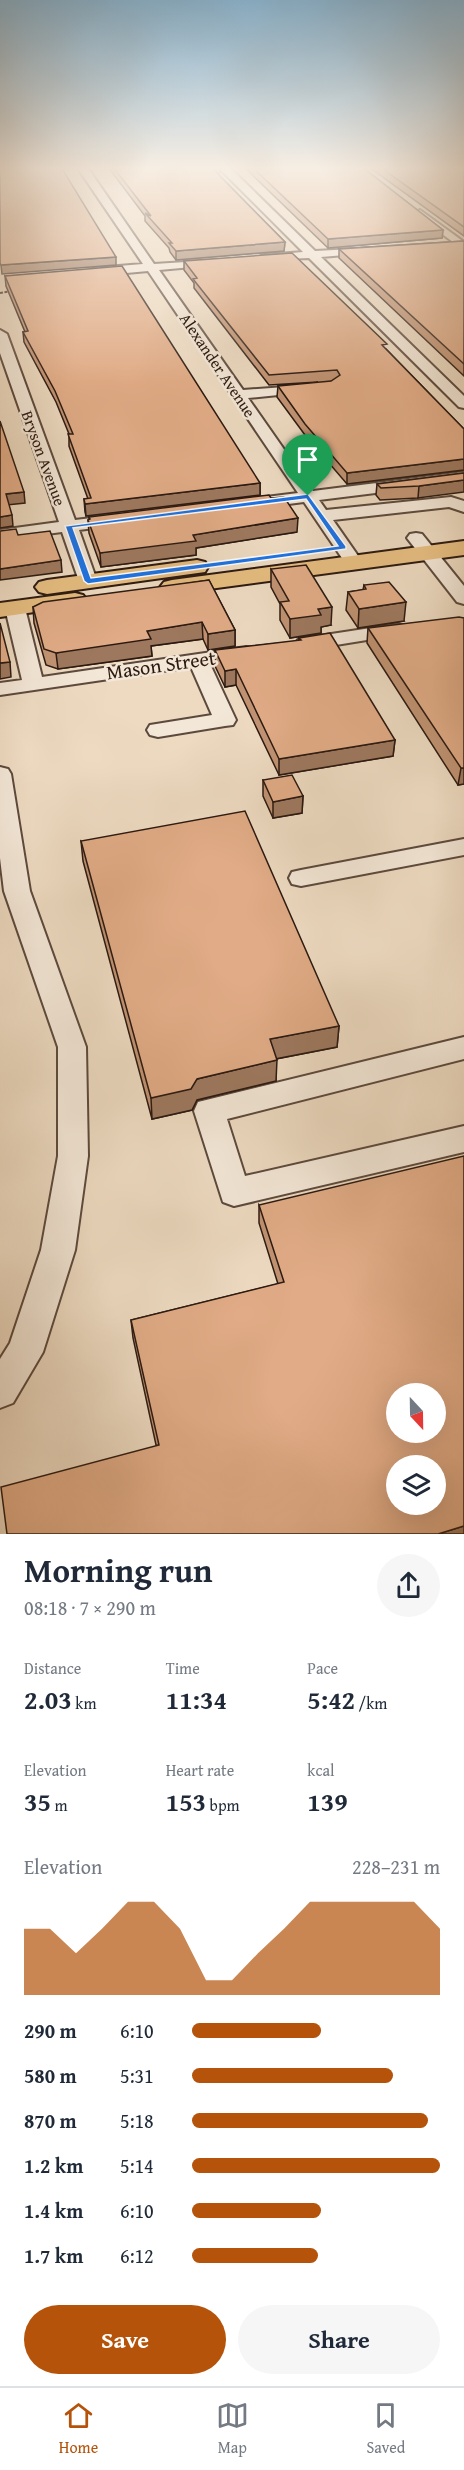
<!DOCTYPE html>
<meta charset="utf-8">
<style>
:root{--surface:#fff;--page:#f6f6f7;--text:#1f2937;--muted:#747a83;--line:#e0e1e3;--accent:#b45309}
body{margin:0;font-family:"Gentium Book Plus",serif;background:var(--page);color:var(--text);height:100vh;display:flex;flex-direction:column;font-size:22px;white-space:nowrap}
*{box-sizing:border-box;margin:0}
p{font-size:20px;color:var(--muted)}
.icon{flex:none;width:33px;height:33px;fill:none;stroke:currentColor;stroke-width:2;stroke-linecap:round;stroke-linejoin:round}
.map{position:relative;height:1534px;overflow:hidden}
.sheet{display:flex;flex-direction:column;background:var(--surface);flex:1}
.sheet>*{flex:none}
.needle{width:39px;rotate:158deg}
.tools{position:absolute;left:386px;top:1383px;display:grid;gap:12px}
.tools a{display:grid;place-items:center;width:60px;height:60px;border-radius:50%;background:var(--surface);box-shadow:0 6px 24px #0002;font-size:30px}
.pin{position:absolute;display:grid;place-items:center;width:51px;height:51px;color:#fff;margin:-62px -26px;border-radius:50% 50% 50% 0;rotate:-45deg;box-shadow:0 0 6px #0007}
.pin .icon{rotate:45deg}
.round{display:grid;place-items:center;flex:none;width:63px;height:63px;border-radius:32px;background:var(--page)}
.summary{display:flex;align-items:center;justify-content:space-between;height:102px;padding:0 24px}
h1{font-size:33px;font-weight:600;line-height:45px}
.metrics{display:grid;grid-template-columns:repeat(3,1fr);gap:9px;height:102px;padding:6px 24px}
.metrics div{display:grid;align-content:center}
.metrics b{font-size:26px;font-weight:600}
.metrics small{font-size:16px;font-weight:400}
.metrics p{font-size:16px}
.chart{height:168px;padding:12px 24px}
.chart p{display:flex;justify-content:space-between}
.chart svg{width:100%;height:108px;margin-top:6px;fill:var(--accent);opacity:.7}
.primary-button{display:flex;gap:12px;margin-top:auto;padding:12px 24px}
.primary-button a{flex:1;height:69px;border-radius:36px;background:var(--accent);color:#fff;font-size:24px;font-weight:600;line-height:69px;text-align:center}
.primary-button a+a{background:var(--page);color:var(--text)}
ul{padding:0 24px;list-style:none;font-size:20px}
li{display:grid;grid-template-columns:96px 72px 1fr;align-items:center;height:45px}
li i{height:15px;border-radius:8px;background:var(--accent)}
.dock{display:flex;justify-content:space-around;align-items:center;height:84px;border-top:2px solid var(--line);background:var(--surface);font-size:16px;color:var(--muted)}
.dock a{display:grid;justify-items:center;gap:3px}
.dock .selected{color:var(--accent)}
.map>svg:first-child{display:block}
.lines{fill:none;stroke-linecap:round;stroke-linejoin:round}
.minor-casing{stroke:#5c493d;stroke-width:4}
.major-casing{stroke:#2b1911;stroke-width:4}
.path{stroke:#2b1911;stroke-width:2;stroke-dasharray:3 1.5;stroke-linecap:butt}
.minor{fill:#f3e7d7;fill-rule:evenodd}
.major{fill:#e6bd80;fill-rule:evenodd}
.wall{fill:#c19373;stroke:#2b1911;stroke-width:1.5}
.shaded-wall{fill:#9d785e;stroke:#2b1911;stroke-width:1.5}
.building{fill:#e0ab86;stroke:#2b1911;stroke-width:1.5;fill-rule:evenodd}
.route{fill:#1a73e8;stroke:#fff;stroke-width:1.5;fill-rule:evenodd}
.labels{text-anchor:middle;stroke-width:5;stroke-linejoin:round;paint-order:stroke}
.far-street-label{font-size:16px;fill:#2b1911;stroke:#f3e7d7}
.street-label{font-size:20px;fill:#2b1911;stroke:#f3e7d7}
</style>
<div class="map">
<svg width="464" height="1534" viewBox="0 0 464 1534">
<rect width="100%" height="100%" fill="#eddac1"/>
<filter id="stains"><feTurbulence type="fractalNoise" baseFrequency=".00333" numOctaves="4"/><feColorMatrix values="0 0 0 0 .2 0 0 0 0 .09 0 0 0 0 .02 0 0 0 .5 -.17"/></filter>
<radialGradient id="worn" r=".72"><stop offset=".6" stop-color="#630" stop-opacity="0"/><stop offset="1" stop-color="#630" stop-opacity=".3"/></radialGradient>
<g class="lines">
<g class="minor-casing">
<path id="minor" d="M77 167H87L154 264 218 260V264L214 265 159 270 243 390 313 385 315 388 313 391 308 392 248 398 313 491 464 472V482L319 500 326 510 451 497 464 501V512L449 507 333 520 363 563 360 567H348L304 502 257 508 251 507 249 503 251 499 298 493 148 271 94 276 88 272 94 268 143 264Z
M218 167H229L315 251 373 248 375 250 369 253 321 257 464 396V408L459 407 309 258 261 260V256L265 255 303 252Z
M420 210 464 242V250L416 215 415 213Z
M0 330 7 334 75 520 117 515 123 516 126 520 123 524 117 525 79 530 97 581 95 585H81L79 581 62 532 0 540V530L59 522 0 353Z
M416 533 422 534 464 586V604L457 602 407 538 410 534Z
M15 602 22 604 25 608 42 677 246 647 253 649 256 653 253 657 210 664 236 720 233 725 225 726 158 737 150 735 147 730 150 725 212 715 191 667 0 695V683L22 680 5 608 8 604Z
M397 624 404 626 407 630 404 634 305 650 298 648 295 644 298 640 305 638Z
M0 767 8 769 11 774 30 891 86 1047 88 1156 75 1250 43 1352 13 1403 0 1408V1359L10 1343 41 1250 58 1156V1047L4 891 0 858Z
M464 839V855L301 886 292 884 289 878 292 872 301 870Z
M464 1037V1059L227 1119 245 1176 464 1126V1152L234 1206 223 1202 194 1111 198 1102Z"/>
</g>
<g class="major-casing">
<path id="major" d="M464 541V555L172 594 164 592 160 587 164 582 172 580Z
M197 560 205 562 208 567 205 572 47 594 39 592 35 587 39 582 47 580Z
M75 593 83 595 87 600 83 605 0 617V603Z"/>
</g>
<path class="path" d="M0 293 11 291"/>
<use href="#minor" class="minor"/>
<use href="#major" class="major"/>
</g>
<path class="wall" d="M108 167H220V172L218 174 285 242 284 251 176 260 170 252 169 248 145 221V216Z
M244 167H362L443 230 442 238 328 248Z
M369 167H464V236Z
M464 241V376L339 258V249Z
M184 261 386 349 464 429V470L347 484 305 435 277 397 278 386 318 382 269 385 194 288V283L184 270Z
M5 276 260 483V495L86 516 85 512 84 499H88L69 446V434L56 402 24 342 23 332H25L6 286Z
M464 473 418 498 380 500 376 495 377 484Z
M89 517 297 532 196 548V555L101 567 89 533 88 520H89Z
M271 569 331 625 321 627V633L290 638 280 620V604L271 587Z
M209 580 235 630V646L208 650 203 639 151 646 152 656 58 669 46 665 34 623 33 607Z
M364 585 404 621 358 628 346 610 348 592 363 590Z
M464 618V784L458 785 367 643 368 628Z
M299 638 395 740 393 756 279 775 236 685 225 687 215 666V650L299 641Z
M263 780 303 796 302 813 273 818 263 796Z
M81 841 339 1026 337 1047 276 1059V1081L197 1100 192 1110 152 1119 83 861Z
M259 1205 464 1534 156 1445 133 1338 131 1320 278 1284 259 1223Z"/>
<path class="shaded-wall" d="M216 167H220V172L214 178V170Z
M443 230 442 238 328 248V239Z
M285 242 284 251 176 260V251Z
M116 257V265L2 274 1 265Z
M464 459V470L347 484V473Z
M464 480V492L418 498 419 486Z
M260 483V495L86 516 85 504Z
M24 492 25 503 7 505 6 494Z
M12 515 13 526 0 528V517Z
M298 518 297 532 196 548V555L101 567 100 553 193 535Z
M61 560 62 572 0 580V569Z
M406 602 404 621 358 628 359 609Z
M332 607 331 625 321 627V633L290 638V619L318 609Z
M202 622 203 639 151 646 152 656 58 669 56 653 147 631Z
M235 630V646L208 650V634Z
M10 662 11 677 0 679V663Z
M236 669V685L225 687V671Z
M395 740 393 756 279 775V759Z
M461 768H464V784L458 785Z
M303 796 302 813 273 818V802Z
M339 1026 337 1047 270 1060V1039Z
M277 1060 276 1081 197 1100 192 1110 152 1119 151 1098 197 1079Z
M464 1526V1534H438Z"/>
<path class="building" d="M0 167H61L116 257 1 265 0 263Z
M113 167H216L214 170 285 242 176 251 169 243H172L145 213 151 216Z
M252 167H362L443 230 328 239Z
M380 167H464V227Z
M464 241V364L339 249Z
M292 253 387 344 382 345 464 429V459L347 473 305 424 278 386 331 381 340 375 337 370 269 375 193 279 197 278 184 261Z
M122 266 260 483 85 504 84 499 91 498 68 434H73L55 391 23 332 28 331 5 276Z
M0 421 24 492 6 494 12 515 0 517Z
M464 473V480L419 486 381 488 377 484Z
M269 495 271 498 284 497 298 518 193 535 196 541 100 553 88 520 90 519 89 517Z
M16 529 18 535 50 531 61 560 0 569V531Z
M306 565 332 607 318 609 321 615 290 619 280 602 289 601 271 569Z
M209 580 235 630 208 634 202 622 147 631 151 639 56 653 44 649 33 607 43 602Z
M389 582 406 602 359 609 348 592 366 589 364 585Z
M459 617 464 618V768H461L368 628Z
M0 623 10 662 0 663Z
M330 633 395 740 279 759 236 669 225 671 215 650 301 640 299 638Z
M292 775 303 796 273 802 263 780Z
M245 811 339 1026 270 1039 277 1060 197 1079 191 1089 151 1098 81 841Z
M464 1156V1526L438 1534H7L1 1487 159 1445 131 1320 284 1282 259 1205ZM396 1394H435V1432H396ZM396 1466H435V1504H396Z"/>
<linearGradient id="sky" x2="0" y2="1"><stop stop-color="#89b6d4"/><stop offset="0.44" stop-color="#f7eee3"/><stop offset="1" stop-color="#f7eee3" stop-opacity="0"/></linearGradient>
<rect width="464" height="382" fill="url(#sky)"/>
<path class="route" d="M308 494 346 546V549L88 584 84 581 65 526ZM306 499 338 546 91 578 73 528Z"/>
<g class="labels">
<g class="far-street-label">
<text transform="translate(218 365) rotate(56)" y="6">Alexander Avenue</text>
<text transform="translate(44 458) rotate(70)" y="6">Bryson Avenue</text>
</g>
<g class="street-label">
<text transform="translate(161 665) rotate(-8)" y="7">Mason Street</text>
</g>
</g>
<rect width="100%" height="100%" filter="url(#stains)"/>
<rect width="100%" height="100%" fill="url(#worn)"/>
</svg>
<div class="tools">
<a><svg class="needle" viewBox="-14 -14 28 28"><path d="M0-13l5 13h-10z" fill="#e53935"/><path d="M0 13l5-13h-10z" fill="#747a83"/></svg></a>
<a><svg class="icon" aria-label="layers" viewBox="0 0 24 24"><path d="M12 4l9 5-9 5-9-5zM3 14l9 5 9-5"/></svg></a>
</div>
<div class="pin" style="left:308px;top:496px;background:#1e9e55"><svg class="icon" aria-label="arrive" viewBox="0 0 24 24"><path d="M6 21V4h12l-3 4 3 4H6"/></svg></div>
</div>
<section class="sheet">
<div class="summary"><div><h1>Morning run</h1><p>08:18 · 7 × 290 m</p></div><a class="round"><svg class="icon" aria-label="share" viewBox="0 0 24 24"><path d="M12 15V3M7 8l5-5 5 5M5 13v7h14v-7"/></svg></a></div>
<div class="metrics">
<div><p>Distance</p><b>2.03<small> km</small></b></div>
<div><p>Time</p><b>11:34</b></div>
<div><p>Pace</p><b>5:42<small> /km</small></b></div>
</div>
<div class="metrics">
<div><p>Elevation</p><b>35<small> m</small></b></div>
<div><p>Heart rate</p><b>153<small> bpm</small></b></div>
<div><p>kcal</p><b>139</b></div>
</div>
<div class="chart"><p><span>Elevation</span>228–231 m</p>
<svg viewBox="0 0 160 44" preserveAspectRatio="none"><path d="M0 44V17L10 17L20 27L30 17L40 6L50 6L60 17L70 38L80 38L90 27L100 17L110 6L120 6L130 6L140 6L150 6L160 17V44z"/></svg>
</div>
<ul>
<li><b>290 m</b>6:10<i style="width:52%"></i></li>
<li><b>580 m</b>5:31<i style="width:81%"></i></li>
<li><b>870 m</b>5:18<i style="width:95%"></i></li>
<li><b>1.2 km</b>5:14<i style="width:100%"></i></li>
<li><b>1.4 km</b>6:10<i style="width:52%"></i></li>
<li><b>1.7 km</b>6:12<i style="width:51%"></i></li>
</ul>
<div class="primary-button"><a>Save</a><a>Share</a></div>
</section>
<nav class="dock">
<a class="selected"><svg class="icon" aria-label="home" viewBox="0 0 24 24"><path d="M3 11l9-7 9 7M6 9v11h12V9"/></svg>Home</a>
<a><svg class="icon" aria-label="map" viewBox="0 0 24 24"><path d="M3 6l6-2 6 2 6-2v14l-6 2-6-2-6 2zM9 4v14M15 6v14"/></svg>Map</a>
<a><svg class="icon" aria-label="saved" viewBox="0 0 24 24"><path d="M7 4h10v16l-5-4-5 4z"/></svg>Saved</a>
</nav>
